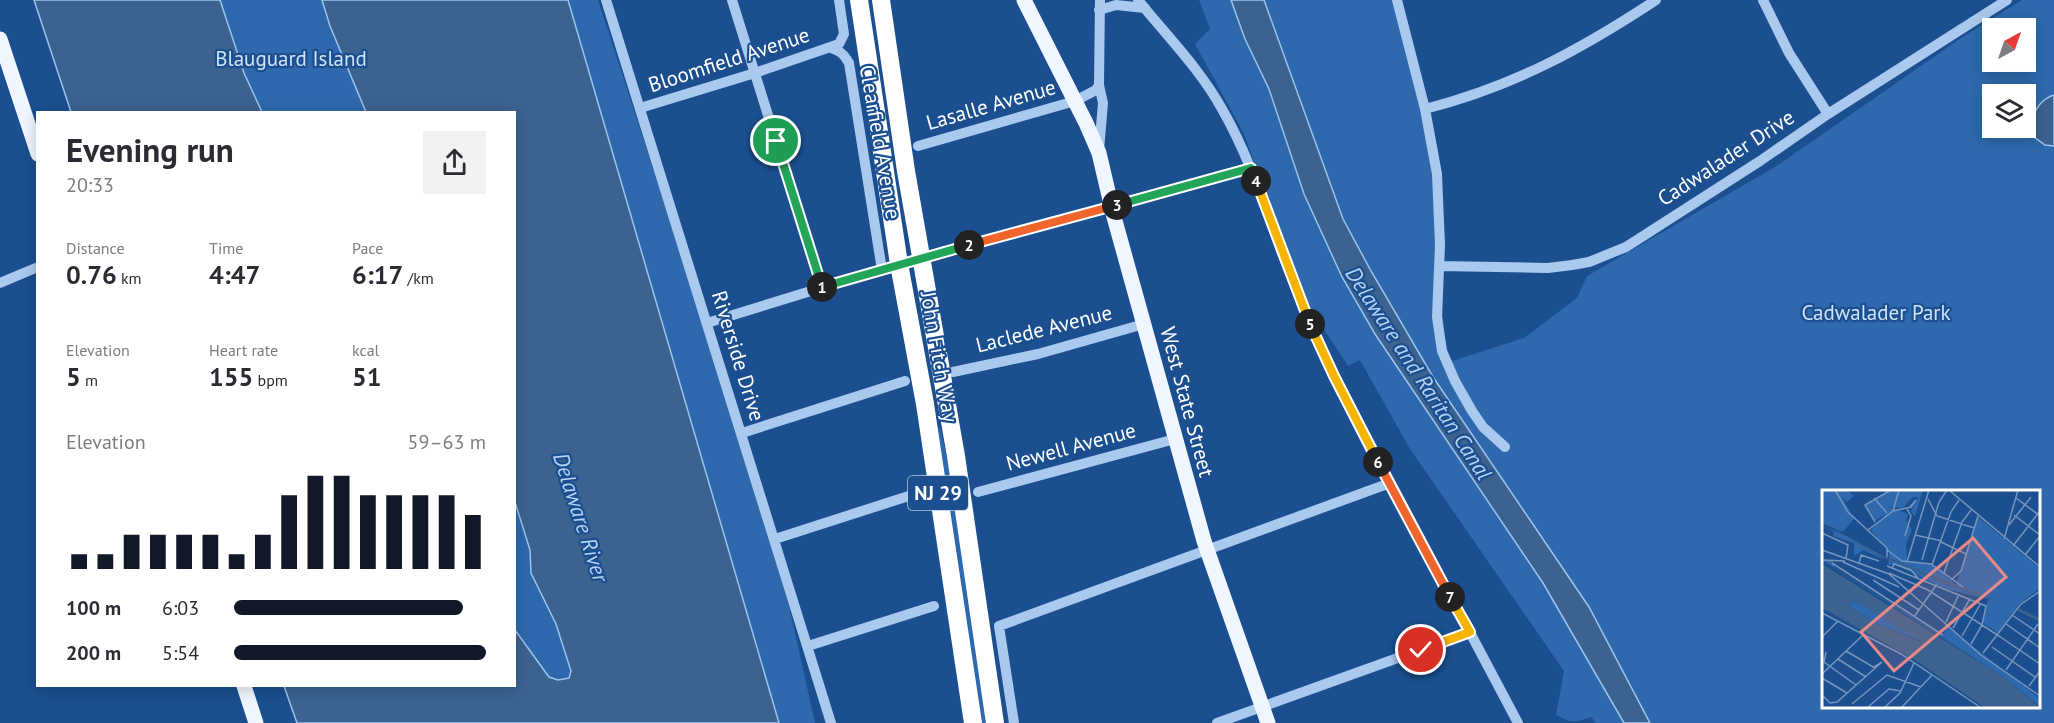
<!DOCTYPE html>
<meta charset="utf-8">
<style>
:root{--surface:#fff;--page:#f2f2f3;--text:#2b2b33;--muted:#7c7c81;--accent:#111827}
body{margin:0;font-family:"PT Sans",sans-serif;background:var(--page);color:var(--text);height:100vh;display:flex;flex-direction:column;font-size:22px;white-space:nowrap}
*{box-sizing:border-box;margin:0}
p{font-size:20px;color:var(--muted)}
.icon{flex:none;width:33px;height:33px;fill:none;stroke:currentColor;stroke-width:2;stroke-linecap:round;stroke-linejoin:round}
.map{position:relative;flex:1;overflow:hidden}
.details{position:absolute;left:36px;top:111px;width:480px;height:576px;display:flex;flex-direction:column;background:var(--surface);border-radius:0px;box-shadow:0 3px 15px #0003}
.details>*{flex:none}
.needle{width:39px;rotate:40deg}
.tools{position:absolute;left:1982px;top:18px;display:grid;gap:12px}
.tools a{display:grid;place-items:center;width:54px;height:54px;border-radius:0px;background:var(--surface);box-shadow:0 3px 15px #0003;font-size:30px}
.pin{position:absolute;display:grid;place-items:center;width:51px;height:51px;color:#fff;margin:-26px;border:3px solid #fff;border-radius:50%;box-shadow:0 2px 6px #0007}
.km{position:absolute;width:30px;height:30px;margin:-15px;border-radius:50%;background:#222;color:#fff;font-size:16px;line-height:30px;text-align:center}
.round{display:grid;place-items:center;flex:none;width:63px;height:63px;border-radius:0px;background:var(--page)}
.summary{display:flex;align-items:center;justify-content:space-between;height:102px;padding:0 30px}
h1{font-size:33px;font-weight:600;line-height:45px}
.figures{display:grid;grid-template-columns:repeat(3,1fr);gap:9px;height:102px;padding:6px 30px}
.figures div{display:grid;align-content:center}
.figures b{font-size:26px;font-weight:600}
.figures small{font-size:16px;font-weight:400}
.figures p{font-size:16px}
.chart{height:168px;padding:12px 30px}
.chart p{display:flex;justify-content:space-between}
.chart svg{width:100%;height:108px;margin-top:6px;stroke:var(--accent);stroke-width:6}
ul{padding:0 30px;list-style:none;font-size:20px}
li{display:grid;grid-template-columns:96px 72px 1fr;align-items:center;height:45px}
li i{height:15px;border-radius:8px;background:var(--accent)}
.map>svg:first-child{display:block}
.green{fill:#2e69ad;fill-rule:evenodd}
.water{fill:#3c6290;stroke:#9cc4f0;stroke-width:1.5}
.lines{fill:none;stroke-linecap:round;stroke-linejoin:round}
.minor{stroke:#a9c9ee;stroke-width:10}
.major{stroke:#f0f6ff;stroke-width:15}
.highway{stroke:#fff;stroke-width:18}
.split-1-casing{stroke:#fff;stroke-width:12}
.split-2-casing{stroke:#fff;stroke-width:12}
.split-3-casing{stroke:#fff;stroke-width:12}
.split-4-casing{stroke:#fff;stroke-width:12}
.split-5-casing{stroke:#fff;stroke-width:12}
.split-6-casing{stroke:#fff;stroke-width:12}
.split-7-casing{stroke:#fff;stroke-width:12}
.split-8-casing{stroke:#fff;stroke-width:12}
.split-1{stroke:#22a559;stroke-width:8}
.split-2{stroke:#22a559;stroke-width:8}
.split-3{stroke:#f0652b;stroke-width:8}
.split-4{stroke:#22a559;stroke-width:8}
.split-5{stroke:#f5b400;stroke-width:8}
.split-6{stroke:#f5b400;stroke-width:8}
.split-7{stroke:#f0652b;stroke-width:8}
.split-8{stroke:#f5b400;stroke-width:8}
.labels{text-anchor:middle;stroke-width:4.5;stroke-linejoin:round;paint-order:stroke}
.shield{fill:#1b4f8f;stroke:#bbcadd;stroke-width:1.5}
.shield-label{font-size:20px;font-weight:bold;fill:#fff}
.park-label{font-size:21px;fill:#cfe3fa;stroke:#1b4f8f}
.street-label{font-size:21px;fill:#fff;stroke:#1b4f8f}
.water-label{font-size:22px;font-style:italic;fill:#b5d3f5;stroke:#1b4f8f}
.inset-river{fill:none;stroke:#3c6290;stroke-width:3}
.inset-road{fill:none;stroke:#7695bc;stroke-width:1.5}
.view{fill:#e88989;fill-opacity:0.15;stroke:#e88989;stroke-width:3}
.inset-edge{fill:none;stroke:#fff;stroke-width:3}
</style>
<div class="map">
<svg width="2054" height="723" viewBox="0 0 2054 723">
<rect width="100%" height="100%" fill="#1b4f8f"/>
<path class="green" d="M220 0H322L330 26 366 112H262L244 73Z
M568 0H598L687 273 789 606 815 723H779Z
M1199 0H1231L1245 39 1269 89 1304 195 1342 277 1543 583 1624 723H1596L1591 717C1574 723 1572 723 1556 715L1564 671 1410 449 1360 360 1348 366 1310 308 1243 132 1195 44 1210 29Z
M1264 0H1398L1431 131 1446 363 1524 338 1577 298 1587 276 1775 167 1964 36 2022 0H2054V723H1640L1622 670 1589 607 1433 377 1371 271 1343 219ZM1992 28H2025V62H1992ZM1992 94H2025V128H1992ZM1823 492H2038V706H1823Z
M940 427 955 494 986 723H980L938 428Z
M514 502 530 550 531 573 556 624 571 671 569 678 558 680 549 677 515 630Z"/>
<path class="water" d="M34 0H220L244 73 262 112H71Z
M322 0H568L779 723H297L284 686H514L515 630 549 677 558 680 569 678 571 671 556 624 531 573 530 550 515 502 514 112H366L330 26Z
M1231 0H1264L1343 219 1371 271 1433 377 1589 607 1650 723H1624L1543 583 1375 334 1342 277 1304 194 1269 89 1245 39Z
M2054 95V146L2045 145 2030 134C2031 117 2036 101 2054 95Z"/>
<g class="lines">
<path class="minor" d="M606 0 831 723
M732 0 822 288
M1138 0C1167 36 1200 69 1222 109 1248 154 1264 204 1282 253 1298 295 1315 335 1334 376L1518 723
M1397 0 1425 109 1437 174 1440 245 1437 317 1442 351 1455 381 1472 411 1483 427 1505 447
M1763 0 1789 53 1828 114
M1099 10 1116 5 1145 8
M831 48C840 51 844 54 849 63L882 270
M640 108 755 73 839 44 844 34 839 0
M1425 109C1514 86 1580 50 1656 0
M918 146 1075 101 1096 90 1099 85
M1099 150 1103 103 1099 85 1100 0
M1439 266 1548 268 1572 265 1589 262 1626 247 1760 161 1828 114 2007 0
M0 283 38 267
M707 323 899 264 1251 168
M953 372 1038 354 1144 324
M742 433 905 381
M978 492 1175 439
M775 539 918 493
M808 646 934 606
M1014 723 999 626 1390 483
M1217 723 1470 632"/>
<path class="major" d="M1024 0 1086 123 1099 153 1114 217 1204 541 1268 723
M0 39 38 154
M244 686 256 723"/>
<path class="highway" d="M859 0 899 264 925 404 973 723
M881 0 906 171 956 456 995 723"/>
</g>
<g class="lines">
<g class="split-1-casing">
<path id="split-1" d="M776 141 822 287"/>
</g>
<g class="split-2-casing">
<path id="split-2" d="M822 287 969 245"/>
</g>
<g class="split-3-casing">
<path id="split-3" d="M969 245 1117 205"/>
</g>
<g class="split-4-casing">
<path id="split-4" d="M1117 205 1251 168 1256 181"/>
</g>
<g class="split-5-casing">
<path id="split-5" d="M1256 181 1310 324"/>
</g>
<g class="split-6-casing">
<path id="split-6" d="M1310 324 1334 376 1378 462"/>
</g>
<g class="split-7-casing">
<path id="split-7" d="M1378 462 1450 597"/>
</g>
<g class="split-8-casing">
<path id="split-8" d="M1421 650 1470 632 1450 597"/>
</g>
<use href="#split-1" class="split-1"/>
<use href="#split-2" class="split-2"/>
<use href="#split-3" class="split-3"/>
<use href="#split-4" class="split-4"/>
<use href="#split-5" class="split-5"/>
<use href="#split-6" class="split-6"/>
<use href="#split-7" class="split-7"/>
<use href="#split-8" class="split-8"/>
</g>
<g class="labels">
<rect class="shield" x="908" y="476" width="60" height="34" rx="4.5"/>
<g class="shield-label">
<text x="938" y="500">NJ 29</text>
</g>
<g class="park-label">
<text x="291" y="66">Blauguard Island</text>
<text x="1876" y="320">Cadwalader Park</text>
</g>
<g class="street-label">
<text transform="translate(729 60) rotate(-18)" y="7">Bloomfield Avenue</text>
<text transform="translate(991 105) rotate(-16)" y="7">Lasalle Avenue</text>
<text transform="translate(880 142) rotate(80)" y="7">Clearfield Avenue</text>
<text transform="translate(1726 158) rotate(-33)" y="7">Cadwalader Drive</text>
<text transform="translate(1044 329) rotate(-14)" y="7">Laclede Avenue</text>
<text transform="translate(738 356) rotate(73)" y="7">Riverside Drive</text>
<text transform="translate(939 357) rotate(80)" y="7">John Fitch Way</text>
<text transform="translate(1187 402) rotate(75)" y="7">West State Street</text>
<text transform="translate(1071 447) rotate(-15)" y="7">Newell Avenue</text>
</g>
<g class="water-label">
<text transform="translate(1419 373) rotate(57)" y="8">Delaware and Raritan Canal</text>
<text transform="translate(581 517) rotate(72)" y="8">Delaware River</text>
</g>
</g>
<g transform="translate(1822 490)">
<rect width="218" height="218" fill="#1b4f8f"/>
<path d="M0 0H25L32 6 25 12 20 7 32 29 21 42 0 33ZM71 0H101L93 27 89 21 96 7H91L80 18 66 17 86 24 84 30 90 40 84 54 85 71 110 74 134 95 156 27 217 78V99L196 115 176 143 160 132 166 109 124 99 72 74 66 75 67 69 125 95 162 107 67 68V61L49 40 64 24 53 31 42 16ZM0 36 27 47 63 70 41 60 32 66V53L11 46 12 42ZM0 70H10L13 78 120 146 126 137 217 208V216L183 188ZM28 111 35 112 101 152 56 134 27 116Z" fill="#2e69ad"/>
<path d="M0 33 63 67 197 119 125 95 53 64ZM0 74 183 188 217 217H162L93 170 0 118ZM28 111 35 112 101 153 56 134 27 116Z" fill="#3c6290" fill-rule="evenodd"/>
<path class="inset-river" d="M195 119 218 130"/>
<path class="inset-road" d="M13 0 26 22 65 58V67M127 0 218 77M52 8 65 23M194 8 218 26M106 9 115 26 152 38M71 21 89 17 94 10 88 17M192 25 218 45M53 32 43 15 69 0M187 35 209 7M46 40 71 21 77 0M0 43 26 55 24 68M93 45 120 51M83 46 89 26 85 19M182 49 196 0M119 52 144 64M191 56 218 21M0 60 67 84 159 165 218 206M65 60 80 71 109 74 141 97M203 65 218 46M0 70 23 71M100 70 117 12 125 0M21 72 77 97M85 72 107 0M10 73 121 145M37 74 39 65 57 71M110 75 129 22 137 10M65 76 164 116 160 135 149 154M70 78 72 74 89 80 96 88M67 83 106 100 177 146M122 83 140 32 149 20M51 90 97 120M129 90 139 81 156 26M0 123 79 164 158 217M190 125 218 144M92 127 115 94M124 132 137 104M184 134 218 158M131 138 148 109M140 146 159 113M177 146 218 174M0 147 16 131M170 157 213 187M24 161 53 178M4 162 2 172 34 195M161 163 198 115 218 101M16 169 44 187M184 180 216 134M0 184 42 144M0 188 25 203M207 196 218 181M0 205 8 213 15 212 60 172 52 177M30 214 65 185 99 197M46 217 67 199 79 201M63 217 78 203 92 173M80 217 110 185"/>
<path class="view" d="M151 48 184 87 72 181 39 142Z"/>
<rect width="218" height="218" class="inset-edge"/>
</g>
</svg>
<div class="tools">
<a><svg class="needle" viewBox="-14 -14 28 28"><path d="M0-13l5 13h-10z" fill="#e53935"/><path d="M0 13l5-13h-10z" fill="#7c7c81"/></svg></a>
<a><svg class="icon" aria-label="layers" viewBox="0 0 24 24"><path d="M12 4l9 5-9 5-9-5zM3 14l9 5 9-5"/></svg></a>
</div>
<div class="pin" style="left:776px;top:141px;background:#1e9e55"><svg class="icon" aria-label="arrive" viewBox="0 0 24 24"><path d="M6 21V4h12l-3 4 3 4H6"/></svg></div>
<div class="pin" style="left:1421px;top:650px;background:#d93025"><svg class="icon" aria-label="check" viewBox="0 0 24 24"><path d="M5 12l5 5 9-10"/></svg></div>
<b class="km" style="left:822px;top:287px">1</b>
<b class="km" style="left:969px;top:245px">2</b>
<b class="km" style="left:1117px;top:205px">3</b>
<b class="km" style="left:1256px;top:181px">4</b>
<b class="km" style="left:1310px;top:324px">5</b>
<b class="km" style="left:1378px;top:462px">6</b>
<b class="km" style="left:1450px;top:597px">7</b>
<section class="details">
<div class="summary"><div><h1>Evening run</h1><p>20:33</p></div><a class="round"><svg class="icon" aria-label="share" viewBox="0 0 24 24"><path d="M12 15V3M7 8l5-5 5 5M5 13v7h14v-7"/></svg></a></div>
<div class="figures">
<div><p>Distance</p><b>0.76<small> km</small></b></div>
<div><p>Time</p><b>4:47</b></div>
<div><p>Pace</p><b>6:17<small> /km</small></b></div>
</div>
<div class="figures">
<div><p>Elevation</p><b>5<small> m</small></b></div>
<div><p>Heart rate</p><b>155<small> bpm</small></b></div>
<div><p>kcal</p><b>51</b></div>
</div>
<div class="chart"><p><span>Elevation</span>59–63 m</p>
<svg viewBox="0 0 160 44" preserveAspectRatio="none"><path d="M5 44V38M15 44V38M25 44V30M35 44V30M45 44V30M55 44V30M65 44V38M75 44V30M85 44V14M95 44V6M105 44V6M115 44V14M125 44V14M135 44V14M145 44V14M155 44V22"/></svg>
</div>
<ul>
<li><b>100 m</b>6:03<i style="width:91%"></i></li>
<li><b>200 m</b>5:54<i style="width:100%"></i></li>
</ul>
</section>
</div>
